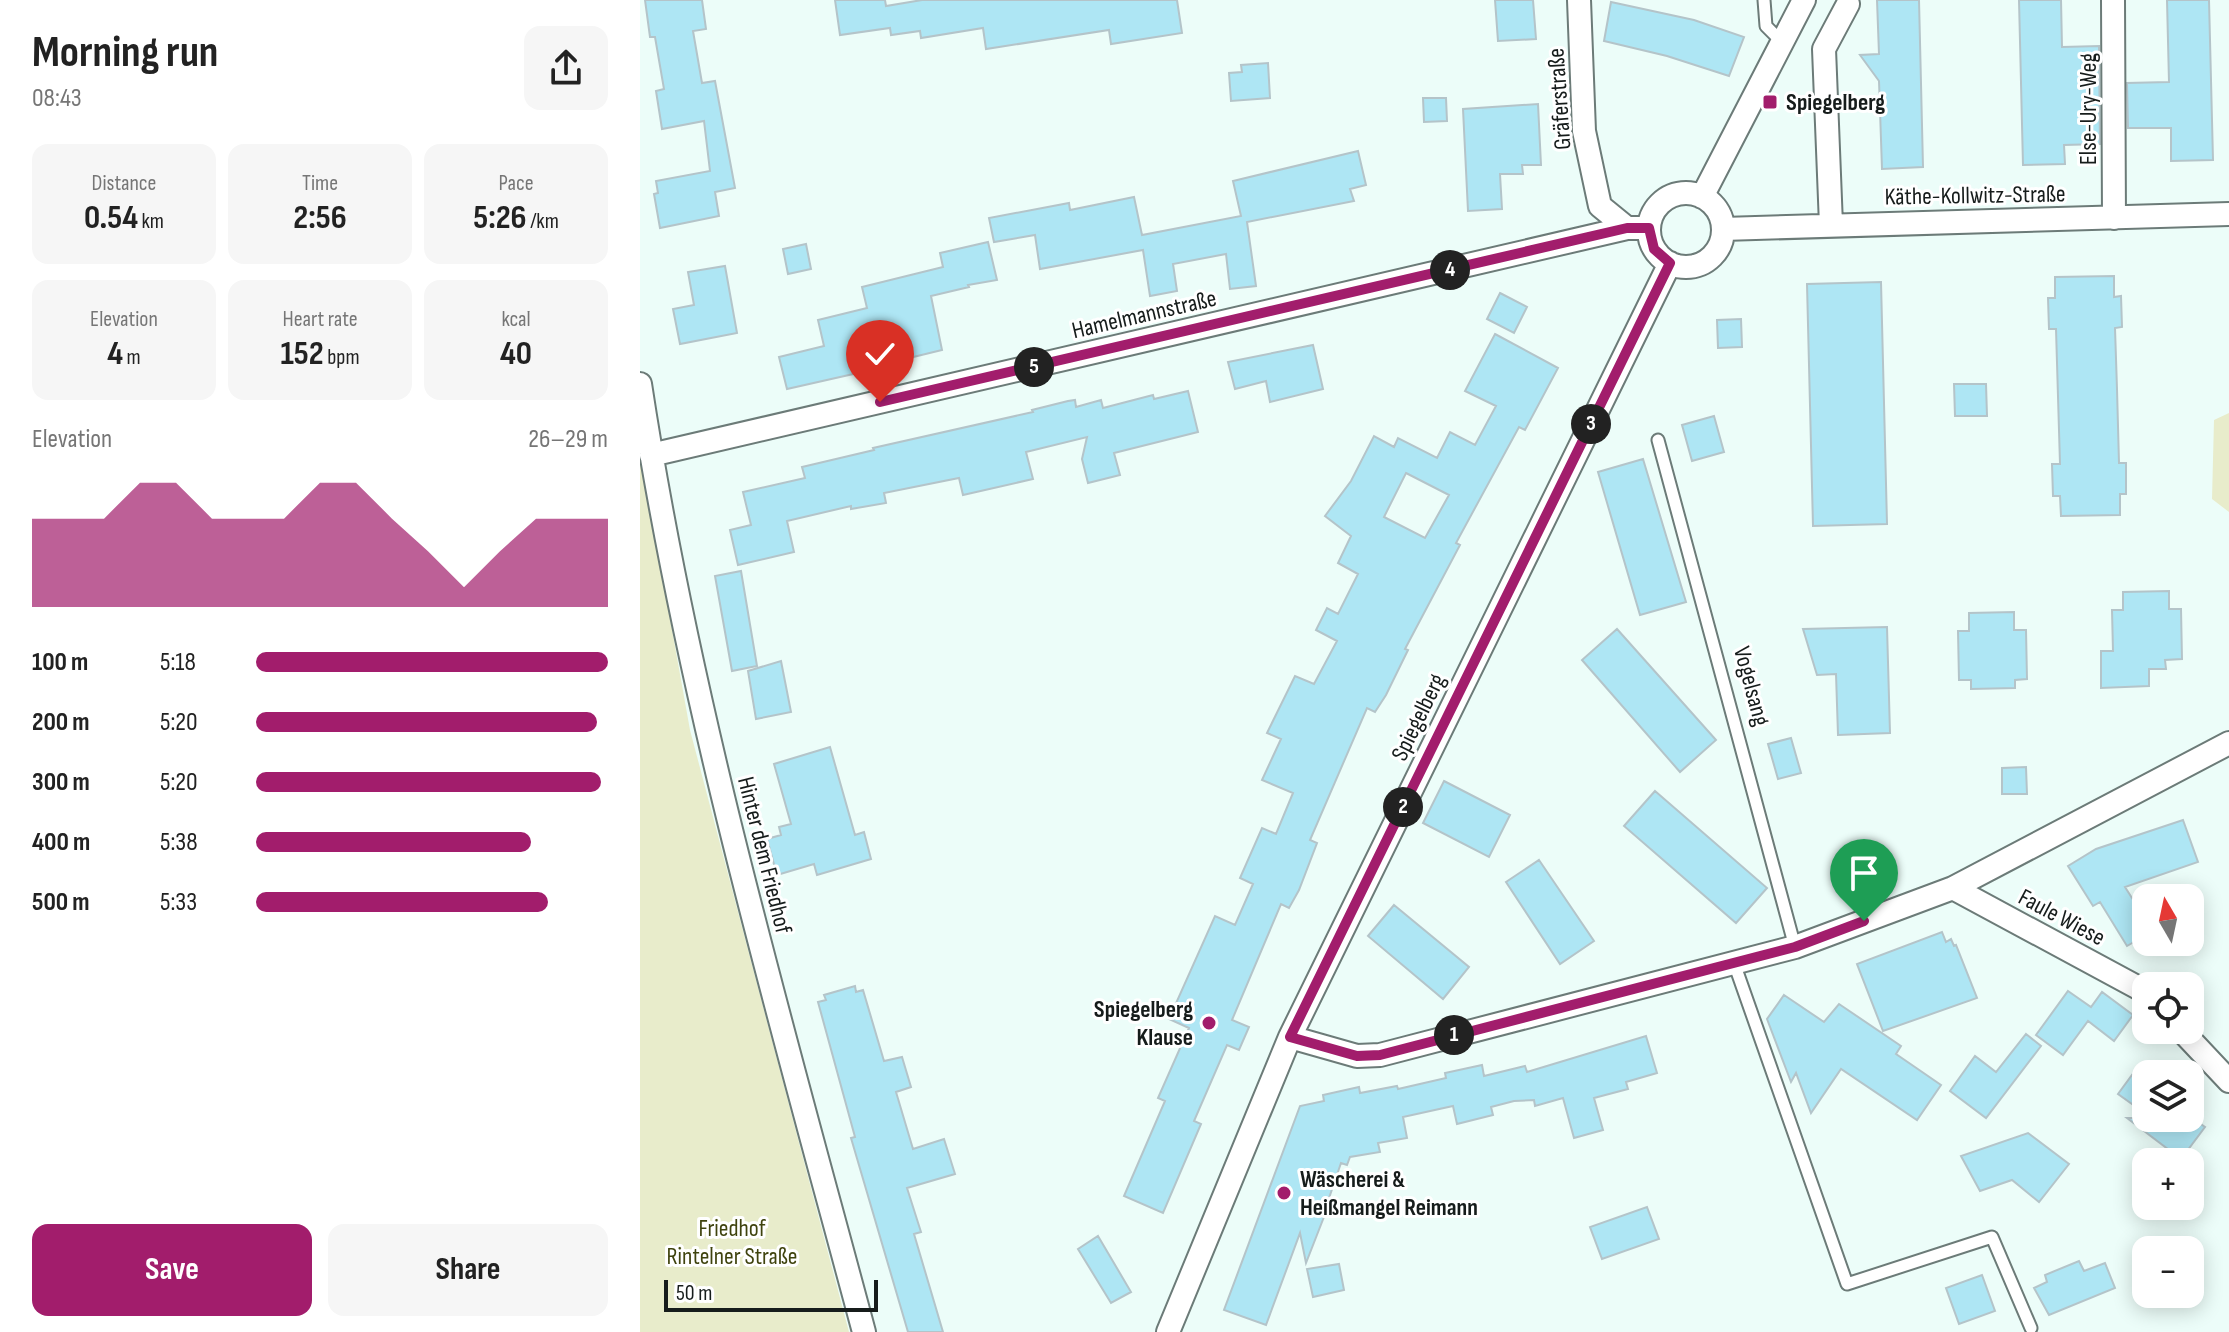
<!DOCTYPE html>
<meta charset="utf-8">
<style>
:root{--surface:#fff;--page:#f6f6f6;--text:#222;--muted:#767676;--accent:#a21d6c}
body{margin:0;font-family:"Sofia Sans Condensed",sans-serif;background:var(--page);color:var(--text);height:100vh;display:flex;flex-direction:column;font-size:30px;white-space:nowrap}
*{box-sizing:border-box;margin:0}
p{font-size:26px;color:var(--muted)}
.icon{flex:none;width:44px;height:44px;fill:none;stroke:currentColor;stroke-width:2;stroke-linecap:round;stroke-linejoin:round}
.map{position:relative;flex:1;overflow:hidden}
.details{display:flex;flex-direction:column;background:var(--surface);width:640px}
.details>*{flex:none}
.needle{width:52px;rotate:351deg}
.controls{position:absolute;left:1492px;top:884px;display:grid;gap:16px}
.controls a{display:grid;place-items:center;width:72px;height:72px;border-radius:16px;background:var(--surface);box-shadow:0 4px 20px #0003;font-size:40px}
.scale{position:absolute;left:24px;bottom:20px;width:214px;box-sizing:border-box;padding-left:8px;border:4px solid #161c1b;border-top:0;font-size:22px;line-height:28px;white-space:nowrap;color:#161c1b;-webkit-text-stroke:6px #fff;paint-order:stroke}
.pin{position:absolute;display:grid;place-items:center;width:68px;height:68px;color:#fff;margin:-82px -34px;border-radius:50% 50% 50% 0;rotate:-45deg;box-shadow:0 0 8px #0007}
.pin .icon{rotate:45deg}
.km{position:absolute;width:40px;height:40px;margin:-20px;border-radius:50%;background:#222;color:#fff;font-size:22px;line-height:40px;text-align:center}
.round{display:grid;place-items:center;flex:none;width:84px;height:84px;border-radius:16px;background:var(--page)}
.overview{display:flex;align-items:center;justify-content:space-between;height:136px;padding:0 32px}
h1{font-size:44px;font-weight:700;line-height:60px}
.stats{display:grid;grid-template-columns:repeat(3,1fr);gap:12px;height:136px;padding:8px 32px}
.stats div{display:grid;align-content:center;border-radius:16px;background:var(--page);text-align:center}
.stats b{font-size:34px;font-weight:700}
.stats small{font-size:22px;font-weight:400}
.stats p{font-size:22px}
.chart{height:224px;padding:16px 32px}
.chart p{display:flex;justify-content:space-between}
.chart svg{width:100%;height:144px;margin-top:8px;fill:var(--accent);opacity:.7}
.button{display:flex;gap:16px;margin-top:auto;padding:16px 32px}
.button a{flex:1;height:92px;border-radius:16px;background:var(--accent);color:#fff;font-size:32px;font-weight:700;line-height:92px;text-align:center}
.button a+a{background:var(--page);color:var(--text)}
ul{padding:0 32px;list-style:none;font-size:26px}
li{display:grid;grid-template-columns:128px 96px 1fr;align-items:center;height:60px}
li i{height:20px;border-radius:10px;background:var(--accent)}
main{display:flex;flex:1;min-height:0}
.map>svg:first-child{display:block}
.green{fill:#e8eccb}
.building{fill:#aee6f4;stroke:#b4c4c9;stroke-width:2;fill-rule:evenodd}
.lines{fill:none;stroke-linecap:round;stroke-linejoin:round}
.service-casing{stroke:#6c7b78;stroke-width:15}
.minor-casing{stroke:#6c7b78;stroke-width:26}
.service{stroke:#fff;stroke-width:11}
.minor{stroke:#fff;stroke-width:22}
.route-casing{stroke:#fff;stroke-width:16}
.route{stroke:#a21d6c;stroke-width:10}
.poi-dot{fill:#a21d6c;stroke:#fff;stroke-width:3}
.labels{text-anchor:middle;stroke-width:6;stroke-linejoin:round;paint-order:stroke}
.street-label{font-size:24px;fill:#161c1b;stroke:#fff}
.poi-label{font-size:24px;font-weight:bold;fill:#161c1b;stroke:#fff;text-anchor:start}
.park-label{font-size:24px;fill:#3f430e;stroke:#fff}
</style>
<main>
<section class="details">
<div class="overview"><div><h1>Morning run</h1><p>08:43</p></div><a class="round"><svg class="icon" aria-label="share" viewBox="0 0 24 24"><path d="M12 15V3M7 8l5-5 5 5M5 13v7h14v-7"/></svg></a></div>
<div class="stats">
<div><p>Distance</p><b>0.54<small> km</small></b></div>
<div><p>Time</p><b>2:56</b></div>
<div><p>Pace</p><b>5:26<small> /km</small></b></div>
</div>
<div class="stats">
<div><p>Elevation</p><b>4<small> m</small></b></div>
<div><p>Heart rate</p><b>152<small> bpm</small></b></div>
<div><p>kcal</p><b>40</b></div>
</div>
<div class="chart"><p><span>Elevation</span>26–29 m</p>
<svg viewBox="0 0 160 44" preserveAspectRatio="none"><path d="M0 44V17L10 17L20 17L30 6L40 6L50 17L60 17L70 17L80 6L90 6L100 17L110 27L120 38L130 27L140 17L150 17L160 17V44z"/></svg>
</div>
<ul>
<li><b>100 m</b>5:18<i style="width:100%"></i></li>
<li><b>200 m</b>5:20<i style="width:97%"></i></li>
<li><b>300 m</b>5:20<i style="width:98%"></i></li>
<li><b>400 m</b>5:38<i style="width:78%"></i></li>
<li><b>500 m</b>5:33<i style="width:83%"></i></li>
</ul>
<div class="button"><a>Save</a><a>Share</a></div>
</section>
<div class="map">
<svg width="1589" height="1332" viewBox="0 0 1589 1332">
<rect width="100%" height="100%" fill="#ecfdf9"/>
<path class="green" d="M1589 413V512L1572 499 1574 420Z
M0 451 50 730 209 1332H0Z"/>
<path class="building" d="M5 0H62L66 29 53 31 62 83 75 81 95 188 75 192 79 216 20 228 14 194 18 193 16 181 70 171 64 121 22 129 16 91 24 89 15 37H10Z
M195 0H245L246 6 282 0H537L542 33 471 44 469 30 346 49 343 28 281 38 280 31 251 35 250 28 200 35Z
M855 0H893L896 39 858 41Z
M1237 0H1279L1283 167 1242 169 1239 81 1220 55 1239 54Z
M1379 0H1421L1422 47 1459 46 1460 144 1424 145 1425 164 1383 165Z
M1527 0H1569L1573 160 1531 161V128H1488L1487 83 1529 82Z
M971 2 1054 20 1104 37 1089 76 1027 56 964 41Z
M628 63 630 98 591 101 589 73 602 72 601 65Z
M783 98H806L807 121 784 122Z
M898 104 901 165H882L883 174H860L862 209 828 211 823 109Z
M718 151 726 185 710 189 714 201 607 222 616 286 590 289 586 254 533 264 537 291 510 296 503 250 400 269 395 235 354 242 349 218 429 203 430 210 494 197 502 235 601 216 593 181Z
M348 242 357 280 328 285 329 287 291 296 302 350 261 360 262 363 147 389 139 357 184 346 178 320 227 308 222 287 303 267 300 253Z
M166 244 171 269 148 274 143 249Z
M85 266 97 333 40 344 33 309 54 305 48 272Z
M1474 276V297L1481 296 1482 327 1475 328 1477 389 1479 463H1486V494H1480V515L1421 516 1420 496H1413L1412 464H1420L1416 329H1409L1408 298H1415V277Z
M1241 282 1247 524 1173 526 1167 284Z
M860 293 887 307 874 333 847 319Z
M1101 319 1102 347 1078 348 1077 320Z
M855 334 918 368 885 430 879 427 816 543 820 545 765 649 768 650 746 695 735 712 727 708 670 840 677 843 659 890 649 908 641 904 592 1020 609 1027 599 1050 587 1045 554 1121 561 1124 523 1213 484 1196 525 1101 518 1098 549 1028 529 1019 575 916 595 925 613 884 600 878 622 828 636 834 653 793 622 780 641 739 627 733 655 676 674 684 697 641 676 630 687 608 698 614 718 574 698 563 711 536 685 516 711 481 734 436 754 447 758 438 797 458 810 432 835 445 856 406 825 391ZM766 473 809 495 785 538 744 517Z
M673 345 683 389 630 402 626 381 595 389 588 362Z
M1314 384H1346L1347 416H1315Z
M548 391 558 432 474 453 480 475 448 483 442 459 447 437 386 452 393 479 323 495 319 478 244 493 246 503 211 509V506L147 521 154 552 98 565 90 530 111 525 103 492 165 478 162 467 234 450 233 448 393 412 392 410 428 401 435 400 436 407 461 400 463 408 513 395 514 399Z
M1074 416 1084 452 1052 461 1042 425Z
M1003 459 1046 602 1000 615 958 472Z
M101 571 117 666 92 671 75 576Z
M1529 591V609H1541L1542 659 1525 660 1526 669H1509V686L1461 688V651H1473L1472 610H1483V592Z
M1374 612V630H1386L1387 679 1375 680V688L1331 689V680H1319L1318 631H1329V613Z
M1247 627 1250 733 1198 735 1196 674 1177 675 1163 629Z
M977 629 1076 740 1040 772 942 660Z
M141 661 151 712 116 719 108 671Z
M1151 738 1161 773 1138 779 1128 744Z
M190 747 215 835 224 832 231 859 177 875 174 864 137 875 127 839 141 835 139 827 151 824 134 764Z
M1386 767 1387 794H1362V768Z
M804 781 870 815 849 857 783 823Z
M1015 791 1127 888 1096 923 984 826Z
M1543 820 1558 862 1485 887 1506 920V935L1487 946 1460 902 1453 906 1428 866 1456 849Z
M899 860 954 941 920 964 866 882Z
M754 905 829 967 803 999 728 936Z
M1302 932 1306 942 1311 939 1314 946 1316 945 1337 998 1243 1031 1217 964Z
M215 986 216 992 223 990 244 1061 262 1057 271 1087 256 1092 273 1149 304 1139 315 1174 267 1188 281 1232 274 1234 303 1332H268L211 1138 215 1137 178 1002 186 1000 184 995Z
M1428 991 1451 1007 1462 992 1493 1015 1474 1041 1448 1021 1423 1055 1396 1035Z
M1144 995 1184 1022 1199 1004 1261 1046 1256 1054 1301 1085 1277 1120 1201 1069 1171 1113 1156 1073 1151 1082 1127 1019Z
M1386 1034 1401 1046 1346 1118 1310 1091 1335 1056 1356 1072Z
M1006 1036 1017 1073 986 1082 988 1089 954 1098 963 1130 934 1138 923 1098 895 1106 894 1100 874 1101 851 1107 853 1115 817 1124 813 1106 763 1117 767 1138 738 1143 740 1152 710 1157 707 1165 701 1163 687 1204H689L666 1263 660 1233 626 1325 584 1310 660 1106 684 1101 683 1095 719 1087 720 1093 757 1086 758 1089 806 1078 805 1073 842 1065 844 1076 885 1066 887 1072Z
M1492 1075 1506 1085V1114L1478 1094Z
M1487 1118H1552L1565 1127 1541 1159Z
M1388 1133 1429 1164 1399 1202 1372 1180 1340 1191 1321 1156Z
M1007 1207 1019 1239 962 1259 950 1227Z
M458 1236 491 1292 471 1303 438 1249Z
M1439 1261 1444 1271 1465 1263 1475 1288 1409 1315 1394 1288 1407 1282 1405 1275Z
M699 1264 704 1290 673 1297 667 1269Z
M1342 1275 1355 1311 1319 1324 1306 1288Z"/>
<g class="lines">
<g class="service-casing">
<path id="service" d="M1124 0 1126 26 1142 42
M1018 440 1155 947
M1094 963 1207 1284 1352 1237 1391 1328"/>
</g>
<g class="minor-casing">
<path id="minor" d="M939 0 944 131 960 206 987 228
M1473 0 1474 218
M1009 230a37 37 0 1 1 74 0a37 37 0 1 1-74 0Z
M1062 197 1164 0
M1191 225 1184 49 1208 4
M1083 229 1589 214
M0 384C49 706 140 1019 224 1332
M11 455 987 228H1009
M1313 888 1506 992
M1541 1030 1589 1081
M650 1037 717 1056 740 1055 1155 947 1313 888 1589 743
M528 1332 650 1037 1030 263"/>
</g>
<use href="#service" class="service"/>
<use href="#minor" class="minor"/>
</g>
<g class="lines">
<g class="route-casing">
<path id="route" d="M240 402 987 228H1009L1014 249 1030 263 650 1037 717 1056 740 1055 1155 947 1224 921"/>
</g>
<use href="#route" class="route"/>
</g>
<g class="poi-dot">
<rect x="1122" y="94" width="16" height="16" rx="4"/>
<circle cx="569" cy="1023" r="8"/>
<circle cx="644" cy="1193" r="8"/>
</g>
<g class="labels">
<g class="street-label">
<text transform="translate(919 99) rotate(-94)" y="8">Gräferstraße</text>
<text transform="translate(1448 109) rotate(-90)" y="8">Else-Ury-Weg</text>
<text transform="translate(1335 195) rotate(-1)" y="8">Käthe-Kollwitz-Straße</text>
<text transform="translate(504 314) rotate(-13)" y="8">Hamelmannstraße</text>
<text transform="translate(1112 686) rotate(75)" y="8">Vogelsang</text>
<text transform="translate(778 717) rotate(-64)" y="8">Spiegelberg</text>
<text transform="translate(125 855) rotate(76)" y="8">Hinter dem Friedhof</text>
<text transform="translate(1422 917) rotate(28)" y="8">Faule Wiese</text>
</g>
<g class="poi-label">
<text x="1146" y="110">Spiegelberg</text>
<text x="553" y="1017" text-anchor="end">Spiegelberg<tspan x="553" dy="28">Klause</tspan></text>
<text x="660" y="1187">Wäscherei &amp;<tspan x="660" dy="28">Heißmangel Reimann</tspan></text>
</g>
<g class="park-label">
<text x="92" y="1236">Friedhof<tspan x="92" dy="28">Rintelner Straße</tspan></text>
</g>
</g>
</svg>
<div class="controls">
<a><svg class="needle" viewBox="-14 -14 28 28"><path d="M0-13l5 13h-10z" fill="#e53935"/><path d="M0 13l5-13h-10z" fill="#767676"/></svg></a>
<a><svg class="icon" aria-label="locate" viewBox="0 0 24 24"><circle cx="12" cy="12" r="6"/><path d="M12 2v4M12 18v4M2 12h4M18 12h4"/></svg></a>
<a><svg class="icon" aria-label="layers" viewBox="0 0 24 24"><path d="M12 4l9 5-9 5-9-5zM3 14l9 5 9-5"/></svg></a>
<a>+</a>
<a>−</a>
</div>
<div class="scale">50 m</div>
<div class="pin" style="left:1224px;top:921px;background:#1e9e55"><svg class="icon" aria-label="arrive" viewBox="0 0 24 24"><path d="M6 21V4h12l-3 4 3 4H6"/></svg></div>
<div class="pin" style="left:240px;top:402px;background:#d93025"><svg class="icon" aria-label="check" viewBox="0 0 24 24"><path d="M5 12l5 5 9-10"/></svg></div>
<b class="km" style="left:814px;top:1035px">1</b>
<b class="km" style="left:763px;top:807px">2</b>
<b class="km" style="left:951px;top:424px">3</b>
<b class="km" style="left:810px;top:270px">4</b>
<b class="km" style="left:394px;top:367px">5</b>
</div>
</main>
